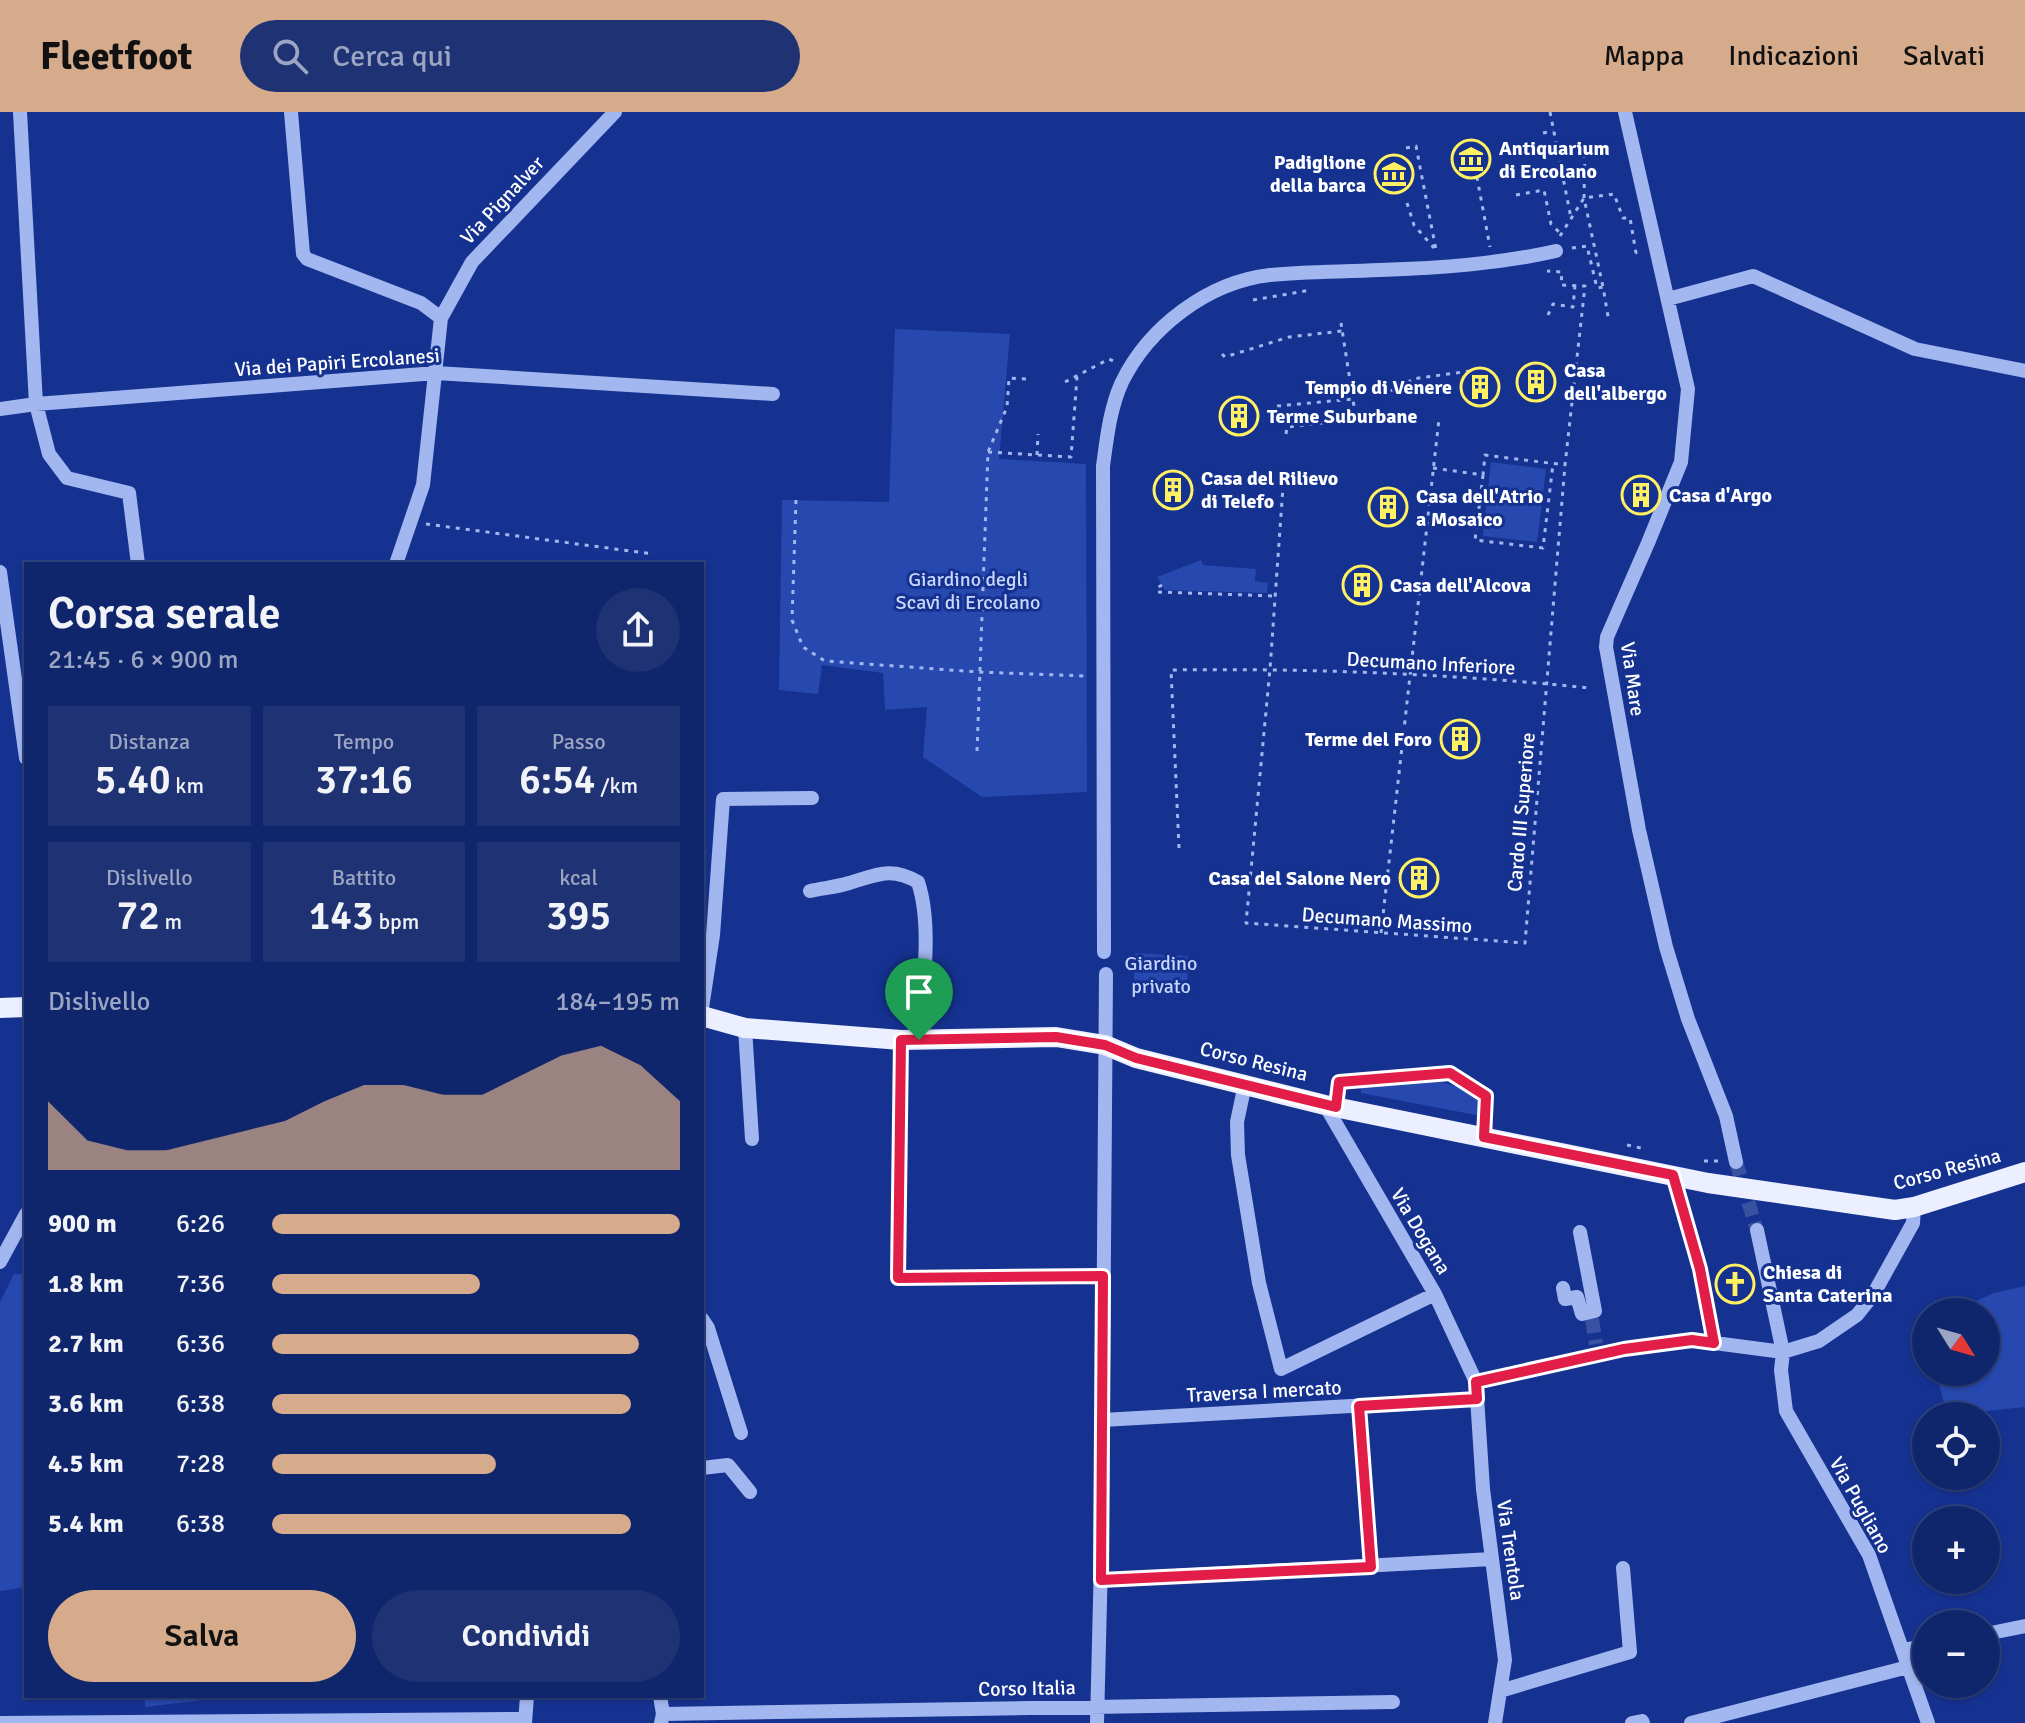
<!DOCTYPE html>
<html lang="it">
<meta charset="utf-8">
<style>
:root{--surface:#10266c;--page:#1e3274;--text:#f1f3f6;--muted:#9ca5c2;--line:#30437f;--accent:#d6ab8b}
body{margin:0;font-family:Signika,sans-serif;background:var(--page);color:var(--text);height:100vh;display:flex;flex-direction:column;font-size:30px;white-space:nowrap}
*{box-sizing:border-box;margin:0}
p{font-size:26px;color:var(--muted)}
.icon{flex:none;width:44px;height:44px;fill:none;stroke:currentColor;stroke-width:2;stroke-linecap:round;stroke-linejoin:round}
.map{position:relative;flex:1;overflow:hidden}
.drawer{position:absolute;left:24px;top:450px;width:680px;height:1136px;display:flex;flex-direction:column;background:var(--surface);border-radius:0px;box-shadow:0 2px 6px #0004,0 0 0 2px var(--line)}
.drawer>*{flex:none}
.needle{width:52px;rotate:127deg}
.buttons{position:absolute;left:1912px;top:1186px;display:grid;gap:16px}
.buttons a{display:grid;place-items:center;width:88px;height:88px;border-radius:50%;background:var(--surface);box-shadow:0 2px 6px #0004,0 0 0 2px var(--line);font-size:40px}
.pin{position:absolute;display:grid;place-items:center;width:68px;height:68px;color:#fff;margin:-82px -34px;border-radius:50% 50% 50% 0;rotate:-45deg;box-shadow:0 0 8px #0007}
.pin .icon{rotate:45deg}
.round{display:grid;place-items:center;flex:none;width:84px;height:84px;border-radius:42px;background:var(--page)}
.headline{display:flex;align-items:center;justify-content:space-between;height:136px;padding:0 24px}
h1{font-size:44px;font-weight:600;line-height:60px}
.stats{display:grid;grid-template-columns:repeat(3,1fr);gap:12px;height:136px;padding:8px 24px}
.stats div{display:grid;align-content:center;border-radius:0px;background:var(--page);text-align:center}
.stats b{font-size:40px;font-weight:600}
.stats small{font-size:22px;font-weight:400}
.stats p{font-size:22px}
.chart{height:224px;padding:16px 24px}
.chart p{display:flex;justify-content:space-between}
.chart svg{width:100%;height:144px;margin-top:8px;fill:var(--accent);opacity:.7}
.primary-button{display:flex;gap:16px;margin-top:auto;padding:16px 24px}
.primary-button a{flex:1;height:92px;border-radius:48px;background:var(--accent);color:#111;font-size:32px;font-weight:600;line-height:92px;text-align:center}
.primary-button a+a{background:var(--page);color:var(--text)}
ul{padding:0 24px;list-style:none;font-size:26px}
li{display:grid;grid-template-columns:128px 96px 1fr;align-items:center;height:60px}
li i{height:20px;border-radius:10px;background:var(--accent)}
header{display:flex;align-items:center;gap:48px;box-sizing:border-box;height:112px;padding:0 40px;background:var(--accent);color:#111}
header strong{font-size:38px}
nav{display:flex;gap:44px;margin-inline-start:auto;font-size:28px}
.search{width:560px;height:72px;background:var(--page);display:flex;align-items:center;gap:20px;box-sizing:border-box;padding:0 28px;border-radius:44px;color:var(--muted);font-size:30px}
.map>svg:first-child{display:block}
.green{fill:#2749af}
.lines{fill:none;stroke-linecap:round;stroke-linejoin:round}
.minor-tunnel{stroke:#3851a1;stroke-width:14;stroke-dasharray:14 7;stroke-linecap:butt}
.path{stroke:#a2b6f0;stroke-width:3;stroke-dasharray:4 6;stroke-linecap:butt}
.minor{stroke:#a2b6f0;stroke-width:14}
.major{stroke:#ebefff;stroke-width:20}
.route-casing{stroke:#fff;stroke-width:16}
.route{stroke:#e11d48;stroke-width:10}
.labels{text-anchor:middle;stroke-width:6;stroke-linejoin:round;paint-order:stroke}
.poi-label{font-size:20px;font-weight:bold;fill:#fff;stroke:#153290;text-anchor:start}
.street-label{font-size:20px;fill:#fff;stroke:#153290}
.park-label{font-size:20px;fill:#c9d6fc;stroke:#153290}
</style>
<header>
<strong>Fleetfoot</strong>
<div class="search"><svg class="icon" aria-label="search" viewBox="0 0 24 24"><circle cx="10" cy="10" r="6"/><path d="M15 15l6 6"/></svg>Cerca qui</div>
<nav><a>Mappa</a><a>Indicazioni</a><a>Salvati</a></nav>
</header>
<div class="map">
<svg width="2025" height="1611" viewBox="0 0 2025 1611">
<rect width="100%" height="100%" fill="#153290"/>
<path class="green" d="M895 217 1010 222 999 347 1086 352 1087 680 982 685 923 645 927 595 885 598 883 561 822 553 818 582 779 578 782 388 889 390Z
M1491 350 1546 357 1537 430 1483 424Z
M1201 448 1203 453 1256 457 1255 469 1268 471 1267 481 1165 478 1157 465Z
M1135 841 1188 844 1187 882 1177 884 1147 882V877L1134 874Z
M1431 967 1461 976 1485 988 1481 1004 1361 981 1360 968Z
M14 1162H26V1475L0 1479V1190Z
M2025 1174V1295L1948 1303 1935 1260H1986V1200H1951L1994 1181Z
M145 1584H236L145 1595Z"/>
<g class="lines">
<path class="minor-tunnel" d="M1736 1050 1757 1118
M1592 1207 1596 1232"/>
<path class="path" d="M1550 0 1571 106
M1543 21 1553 19
M1585 32 1584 86 1603 175
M1406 36 1416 34 1436 138
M1475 55 1490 135
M1516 83 1544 78 1551 112 1560 121
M1407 91 1414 113 1434 136
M1560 124 1584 86 1614 82 1623 106H1630L1636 141 1631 145
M1572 136 1587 134 1597 176 1603 175 1609 210
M1253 188 1311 178
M1548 203 1553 192 1573 195 1575 173
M1222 242 1225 245 1289 225 1342 219
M1065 270 1109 247 1115 250
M1373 284 1374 281 1402 277 1412 267 1470 259
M1277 294 1354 287
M1286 322 1287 315 1356 307 1341 211
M988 340 1071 345 1077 265
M1037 343 1038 322
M1433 356 1483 363 1485 343 1565 353
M1284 361 1270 557 1246 811 1525 831 1565 353 1585 174 1561 173 1562 160 1547 159
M1483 363 1475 428 1543 436 1553 352
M796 388 792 508 803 535 825 549 979 560 1086 564
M426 412 653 442
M1162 473 1157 476 1158 480 1275 484
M977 639 988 340 1007 295 1009 266 1026 267
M1179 736 1171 558C1311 556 1451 562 1590 576
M1381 821 1439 307
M1627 1033 1641 1036
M1704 1049H1720"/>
<path class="minor" d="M20 0 36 292 49 342 67 366 129 381 138 452
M291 0 303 142 307 147 421 191 441 206
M1625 0 1688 277 1681 350 1648 431 1607 525 1606 535 1639 718 1666 835 1688 907 1726 1004 1736 1050
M1668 187 1753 164 1915 237 2025 259
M0 297 36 292 436 261 773 282
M396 452 423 373 441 206 472 150 615 0
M0 460 26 646
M810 779C823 776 837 775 849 771 876 763 891 754 918 770 933 815 922 880 919 928
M1104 840 1103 354C1107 325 1110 296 1122 270 1149 215 1208 170 1270 163 1306 159 1344 160 1380 158 1440 156 1498 152 1556 139
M702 896 713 823 723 687 812 686
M745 916 752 1027
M901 928 898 1166 1103 1164
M1245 972 1237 1010 1238 1043 1259 1171 1281 1257 1435 1182
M1325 993 1435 1182 1476 1270 1483 1377 1505 1548 1495 1611
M1336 995 1339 970 1450 961 1486 984 1484 1025
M1673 1063 1700 1157 1714 1231
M1757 1118 1783 1240 1781 1258 1786 1299 1869 1443 1928 1611
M0 1150 26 1102
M1563 1176 1565 1187 1577 1185 1582 1202 1595 1199 1580 1120
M702 1207 708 1216 741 1321
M1476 1270 1624 1237 1692 1228 1783 1240 1819 1229 1857 1203 1873 1183 1913 1111 1914 1095
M1359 1294 1371 1455
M1102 1308 1477 1287
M702 1356 728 1353 750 1380
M1101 1468 1492 1447
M1986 1522 2025 1514
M1903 1538 1926 1534
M1500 1579 1630 1540 1623 1456
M660 1584 663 1602 661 1611
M663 1602 1393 1590
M0 1611 524 1607
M525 1611 527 1584
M1097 1611 1102 1408 1106 862
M1632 1611 1642 1609 1643 1611
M1691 1611 1908 1555"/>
<path class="major" d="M0 896 26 895
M702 904 745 916 901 928 1056 925 1105 933 1136 946 1325 993 1708 1071 1895 1098 1914 1095 2025 1060"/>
</g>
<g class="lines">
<g class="route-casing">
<path id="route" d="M1056 925 1105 933 1136 946 1336 995 1339 970 1450 961 1486 984 1484 1025 1673 1063 1700 1157 1714 1231 1692 1228 1624 1237 1476 1270 1477 1287 1359 1294 1371 1455 1101 1468 1103 1164 898 1166 901 928Z"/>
</g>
<use href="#route" class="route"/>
</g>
<defs>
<g id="museum-ring" transform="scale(2)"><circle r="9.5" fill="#153290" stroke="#fff161" stroke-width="1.5"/><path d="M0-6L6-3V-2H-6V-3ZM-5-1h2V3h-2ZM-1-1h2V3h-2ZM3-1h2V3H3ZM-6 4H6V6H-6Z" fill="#fff161"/></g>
<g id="building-ring" transform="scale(2)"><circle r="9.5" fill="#153290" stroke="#fff161" stroke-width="1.5"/><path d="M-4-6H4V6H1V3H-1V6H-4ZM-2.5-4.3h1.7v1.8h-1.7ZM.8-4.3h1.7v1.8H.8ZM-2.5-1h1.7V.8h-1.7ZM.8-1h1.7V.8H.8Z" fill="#fff161"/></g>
<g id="church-ring" transform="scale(2)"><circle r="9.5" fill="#153290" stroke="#fff161" stroke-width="1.5"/><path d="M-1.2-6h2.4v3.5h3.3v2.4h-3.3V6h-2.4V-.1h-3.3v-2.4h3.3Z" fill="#fff161"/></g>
</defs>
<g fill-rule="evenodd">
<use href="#museum-ring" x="1471" y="47"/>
<use href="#museum-ring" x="1394" y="62"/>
<use href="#building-ring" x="1536" y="270"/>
<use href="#building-ring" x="1480" y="275"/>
<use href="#building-ring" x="1239" y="304"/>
<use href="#building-ring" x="1173" y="378"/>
<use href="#building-ring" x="1641" y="383"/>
<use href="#building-ring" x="1388" y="395"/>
<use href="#building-ring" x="1362" y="473"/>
<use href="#building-ring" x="1460" y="627"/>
<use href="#building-ring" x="1419" y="766"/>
<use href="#church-ring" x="1735" y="1172"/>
</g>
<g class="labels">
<g class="poi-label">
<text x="1499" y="43">Antiquarium<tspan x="1499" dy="23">di Ercolano</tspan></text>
<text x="1366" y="57" text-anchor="end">Padiglione<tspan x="1366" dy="23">della barca</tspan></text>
<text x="1564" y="265">Casa<tspan x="1564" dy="23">dell'albergo</tspan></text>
<text x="1452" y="282" text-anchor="end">Tempio di Venere</text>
<text x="1267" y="311">Terme Suburbane</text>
<text x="1201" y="373">Casa del Rilievo<tspan x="1201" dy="23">di Telefo</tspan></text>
<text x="1669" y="390">Casa d'Argo</text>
<text x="1416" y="391">Casa dell'Atrio<tspan x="1416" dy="23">a Mosaico</tspan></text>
<text x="1390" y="480">Casa dell'Alcova</text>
<text x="1432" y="634" text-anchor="end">Terme del Foro</text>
<text x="1391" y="773" text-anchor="end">Casa del Salone Nero</text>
<text x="1763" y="1167">Chiesa di<tspan x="1763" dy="23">Santa Caterina</tspan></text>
</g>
<g class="street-label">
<text transform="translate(502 88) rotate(-47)" y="7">Via Pignalver</text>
<text transform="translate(337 250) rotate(-4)" y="7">Via dei Papiri Ercolanesi</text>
<text transform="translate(1431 551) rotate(3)" y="7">Decumano Inferiore</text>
<text transform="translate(1633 567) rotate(82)" y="7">Via Mare</text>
<text transform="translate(1521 700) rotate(-85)" y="7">Cardo III Superiore</text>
<text transform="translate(1387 808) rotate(4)" y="7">Decumano Massimo</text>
<text transform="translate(1254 949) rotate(14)" y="7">Corso Resina</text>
<text transform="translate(1947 1057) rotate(-15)" y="7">Corso Resina</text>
<text transform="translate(1421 1119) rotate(59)" y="7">Via Dogana</text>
<text transform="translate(1264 1279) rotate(-3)" y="7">Traversa I mercato</text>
<text transform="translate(1861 1393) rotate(61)" y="7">Via Pugliano</text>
<text transform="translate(1511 1438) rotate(82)" y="7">Via Trentola</text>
<text transform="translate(1027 1576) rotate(-1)" y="7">Corso Italia</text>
</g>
<g class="park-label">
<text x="968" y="474">Giardino degli<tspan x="968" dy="23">Scavi di Ercolano</tspan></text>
<text x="1161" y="858">Giardino<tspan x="1161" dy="23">privato</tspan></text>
</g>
</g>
</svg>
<div class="buttons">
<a><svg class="needle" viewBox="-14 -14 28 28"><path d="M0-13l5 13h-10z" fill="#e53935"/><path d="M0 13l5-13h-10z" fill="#9ca5c2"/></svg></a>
<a><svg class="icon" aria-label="locate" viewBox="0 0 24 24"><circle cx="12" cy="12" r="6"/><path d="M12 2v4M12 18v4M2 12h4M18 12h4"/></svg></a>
<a>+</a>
<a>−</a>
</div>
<div class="pin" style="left:919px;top:928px;background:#1e9e55"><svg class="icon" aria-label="arrive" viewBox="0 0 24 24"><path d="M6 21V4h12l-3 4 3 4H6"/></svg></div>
<section class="drawer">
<div class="headline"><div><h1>Corsa serale</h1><p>21:45 · 6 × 900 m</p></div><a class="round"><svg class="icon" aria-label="share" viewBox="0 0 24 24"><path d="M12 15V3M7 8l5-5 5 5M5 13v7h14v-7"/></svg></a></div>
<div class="stats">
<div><p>Distanza</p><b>5.40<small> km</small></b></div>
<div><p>Tempo</p><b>37:16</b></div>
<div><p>Passo</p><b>6:54<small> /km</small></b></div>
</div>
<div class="stats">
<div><p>Dislivello</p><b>72<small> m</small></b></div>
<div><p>Battito</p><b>143<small> bpm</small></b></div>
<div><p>kcal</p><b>395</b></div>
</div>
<div class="chart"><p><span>Dislivello</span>184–195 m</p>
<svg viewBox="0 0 160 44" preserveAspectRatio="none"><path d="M0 44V23L10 35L20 38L30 38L40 35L50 32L60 29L70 23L80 18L90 18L100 21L110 21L120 15L130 9L140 6L150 12L160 23V44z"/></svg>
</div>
<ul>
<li><b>900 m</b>6:26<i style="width:100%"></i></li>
<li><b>1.8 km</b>7:36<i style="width:51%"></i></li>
<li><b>2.7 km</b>6:36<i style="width:90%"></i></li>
<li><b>3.6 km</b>6:38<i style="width:88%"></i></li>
<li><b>4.5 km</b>7:28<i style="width:55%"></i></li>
<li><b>5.4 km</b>6:38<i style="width:88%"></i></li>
</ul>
<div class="primary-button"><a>Salva</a><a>Condividi</a></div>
</section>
</div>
